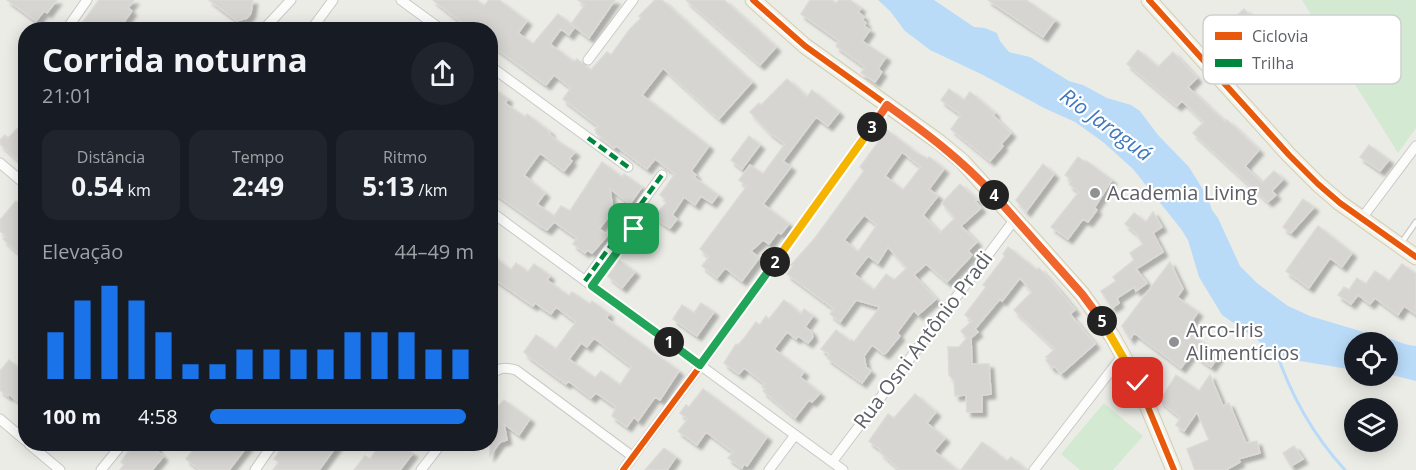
<!DOCTYPE html>
<html lang="pt">
<meta charset="utf-8">
<style>
:root{--surface:#171b24;--page:#20242c;--text:#f1f3f6;--muted:#9ea1a6;--accent:#1a73e8}
body{margin:0;font-family:"Open Sans",sans-serif;background:var(--page);color:var(--text);height:100vh;display:flex;flex-direction:column;font-size:22px;white-space:nowrap}
*{box-sizing:border-box;margin:0}
p{font-size:20px;color:var(--muted)}
.icon{flex:none;width:33px;height:33px;fill:none;stroke:currentColor;stroke-width:2;stroke-linecap:round;stroke-linejoin:round}
.map{position:relative;flex:1;overflow:hidden}
.drawer{position:absolute;left:18px;top:22px;width:480px;height:429px;display:flex;flex-direction:column;background:var(--surface);border-radius:24px;box-shadow:0 3px 15px #0003}
.drawer>*{flex:none}
.buttons{position:absolute;left:1344px;top:332px;display:grid;gap:12px}
.buttons a{display:grid;place-items:center;width:54px;height:54px;border-radius:50%;background:var(--surface);box-shadow:0 3px 15px #0003;font-size:30px}
.pin{position:absolute;display:grid;place-items:center;width:51px;height:51px;color:#fff;margin:-26px;border-radius:12px;box-shadow:0 3px 9px #0006}
.km{position:absolute;width:30px;height:30px;margin:-15px;border-radius:50%;background:#222;color:#fff;font-size:16px;line-height:30px;text-align:center}
.round{display:grid;place-items:center;flex:none;width:63px;height:63px;border-radius:32px;background:var(--page)}
.head{display:flex;align-items:center;justify-content:space-between;height:102px;padding:0 24px}
h1{font-size:33px;font-weight:700;line-height:45px}
.stats{display:grid;grid-template-columns:repeat(3,1fr);gap:9px;height:102px;padding:6px 24px}
.stats div{display:grid;align-content:center;border-radius:15px;background:var(--page);text-align:center}
.stats b{font-size:26px;font-weight:700}
.stats small{font-size:16px;font-weight:400}
.stats p{font-size:16px}
.chart{height:168px;padding:12px 24px}
.chart p{display:flex;justify-content:space-between}
.chart svg{width:100%;height:108px;margin-top:6px;stroke:var(--accent);stroke-width:6}
ul{padding:0 24px;list-style:none;font-size:20px}
li{display:grid;grid-template-columns:96px 72px 1fr;align-items:center;height:45px}
li i{height:15px;border-radius:8px;background:var(--accent)}
.map>svg:first-child{display:block}
.green{fill:#d4e9d2}
.water{fill:#badbf8}
.lines{fill:none;stroke-linecap:round;stroke-linejoin:round}
.stream{stroke:#badbf8;stroke-width:3}
.building{fill:#d6d5d2;stroke:#dcdad6;stroke-width:1.5;fill-rule:evenodd;filter:url(#shadow)}
.lane-casing{stroke:#c9c9c9;stroke-width:7}
.street-casing{stroke:#c9c9c9;stroke-width:11}
.primary-casing{stroke:#d4cdb4;stroke-width:17}
.lane{stroke:#fcfcfb;stroke-width:4.5}
.street{stroke:#fcfcfb;stroke-width:9}
.primary{stroke:#f3f2e8;stroke-width:15}
.quiet{stroke:#00873e;stroke-width:4.5;stroke-dasharray:9 4.5;stroke-linecap:butt}
.cycleway-casing{stroke:#fff;stroke-width:10}
.cycleway{stroke:#e8590c;stroke-width:6}
.split-1-casing{stroke:#fff;stroke-width:12}
.split-2-casing{stroke:#fff;stroke-width:12}
.split-3-casing{stroke:#fff;stroke-width:12}
.split-4-casing{stroke:#fff;stroke-width:12}
.split-5-casing{stroke:#fff;stroke-width:12}
.split-6-casing{stroke:#fff;stroke-width:12}
.split-1{stroke:#22a559;stroke-width:8}
.split-2{stroke:#22a559;stroke-width:8}
.split-3{stroke:#f5b400;stroke-width:8}
.split-4{stroke:#f0652b;stroke-width:8}
.split-5{stroke:#f0652b;stroke-width:8}
.split-6{stroke:#f5b400;stroke-width:8}
.poi-dot{fill:#8e9092;stroke:#fff;stroke-width:2}
.labels{text-anchor:middle;stroke-width:4.5;stroke-linejoin:round;paint-order:stroke}
.poi-label{font-size:20px;fill:#5c5f65;stroke:#fff;text-anchor:start}
.street-label{font-size:20px;fill:#5c5f65;stroke:#fff}
.water-label{font-size:21px;font-style:italic;fill:#4078be;stroke:#fff}
.key{fill:#fff;stroke:#cecfd1;stroke-width:1.5}
.key-label{font-size:16px;fill:#5c5f65}
</style>
<div class="map">
<svg width="1416" height="470" viewBox="0 0 1416 470">
<defs>
<filter id="shadow"><feDropShadow dx="4.5" dy="4.5" stdDeviation="1.5" flood-color="#0004"/></filter>
</defs>
<rect width="100%" height="100%" fill="#ecece7"/>
<path class="green" d="M1302 0H1416V128L1398 153Z
M1104 403 1143 436 1113 470H1080L1061 454Z"/>
<path class="water" d="M878 0H934L974 27 985 28 997 33 1000 41 1009 52 1030 57 1069 81 1083 85 1107 98 1131 105 1140 111 1158 135 1189 167 1207 196 1212 210 1218 218 1240 266 1257 283 1288 306 1310 316 1377 336C1391 337 1402 345 1416 346V381L1388 374V342H1354V370L1294 360 1272 353 1255 338 1222 315 1199 277 1188 240 1181 229 1133 169 1103 142 1075 122 1044 108 983 75 930 50 905 31 890 11Z"/>
<g class="lines">
<path class="stream" d="M1276 351C1291 396 1313 435 1345 470"/>
</g>
<path class="building" d="M7 0H57L47 13 44 11 36 21Z
M99 0H134L128 8 132 11 118 30H77Z
M209 0H253L251 13 247 18 237 21Z
M433 0H477L484 6 489 0H499L527 21 518 33 533 44 558 14 575 27 569 35 561 29 550 44 573 61H575L577 59 591 70 607 52 611 55 630 29 641 18 639 16 655 0H662L752 82 719 119 663 68 642 95 709 146 691 171 696 175 694 177 718 195 712 203 701 196 695 205 684 197 672 215 677 219 670 228 663 224 654 217 666 203 664 198 660 195 675 174 655 159 647 169 616 146 614 148 596 133 597 132 595 130 598 126 563 99 571 88 554 75 546 85 490 44V30H471Z
M578 0H615L589 38 571 24 585 5Z
M686 0H724L776 47 760 65Z
M810 0H832L836 3 839 0H850L861 8 858 12 864 17 862 20 866 23 864 26 870 30 862 41 886 57 878 69 882 72 875 82 861 73 865 67 836 46 839 41 801 14Z
M988 0H1026L1055 20 1043 37Z
M1244 9 1257 23 1255 25 1266 39 1258 46 1252 41 1243 50 1240 47 1230 57 1213 38Z
M1138 50 1158 67 1173 52 1197 78 1188 87 1225 122 1227 120 1259 150 1245 166 1262 183 1274 171 1283 179 1272 191 1276 195 1268 202 1193 133 1204 122 1182 101 1177 106 1127 64Z
M787 79 807 97 812 90 839 112 828 126 816 117 783 161 791 167 763 204 789 224 781 234 778 232 769 244 763 240 751 251 759 258 742 281 725 268 717 278 702 266 709 257 700 249 747 186 739 180 750 165 763 174 785 144 770 133 750 112 759 103 761 105Z
M490 86 508 99 505 103 525 117 527 114 550 132 549 134 559 142 575 152 569 159 572 161 564 171 540 153 524 175 545 193 537 204 554 216 561 206 570 211 602 162 622 177 624 174 642 187 630 204 610 189 613 211 599 229 608 235 592 253 587 250 585 253 573 244 577 238 554 222 547 230 542 227 490 190Z
M949 89 964 100 970 92 995 113 993 115 1011 133 1001 144 1003 146 990 161 951 129 961 115 941 100Z
M26 120V167L0 144V140L5 135 8 138Z
M887 130 917 153 928 159 929 157 944 169 929 189 938 196 923 215 940 233 955 218 942 203 960 184 977 200 975 201 981 208 961 226 977 242 968 251 972 255 947 282 926 264 914 275 936 299 918 315 914 310 897 333 900 336 886 353 884 354 872 345 864 356 866 367 871 371 862 383 827 358 829 354 821 349 836 330 850 341 852 340 854 342 880 307 856 300 840 322 830 314 834 309 787 274 793 266 791 265 815 238 864 171 860 167ZM902 152 921 167 903 190 885 176ZM864 215 877 225 858 252 844 240ZM888 247 907 268 894 280 886 274 874 290 854 274 868 256 878 263Z
M749 136 760 145 742 169 731 160Z
M1369 145 1389 160 1380 171 1360 157Z
M1078 157 1085 162 1086 161 1112 180 1094 208 1097 210 1088 222 1083 219 1068 239 1051 227 1079 192 1069 184 1072 180 1065 175Z
M1043 164 1054 174 1026 212 1016 200Z
M1303 199 1314 207 1291 233 1283 227Z
M16 201 26 209V260L3 239 6 236 0 231V220Z
M1153 212 1162 227 1153 233 1163 252 1136 269 1147 283 1136 291 1134 287 1117 298 1119 303 1112 308 1101 291 1116 281 1113 277 1134 260 1130 253 1143 244 1136 233 1125 224 1134 213 1146 222Z
M1318 226 1352 253 1342 267 1330 258 1309 288 1286 271Z
M1008 247 1037 270 1039 268 1057 288 1075 310 1070 314 1095 344 1061 374 1054 366 1052 368 1046 360 1048 359 1046 357 1055 349 1014 310 1032 292 1020 278 1002 301 1000 299 975 329 978 332 971 338 972 364H989L991 394 982 395V412H967L966 395 955 396 954 380 949 375 948 347H959L967 338 961 331 972 321 965 315 986 287 983 285 1005 256 1003 254Z
M490 254 511 270 516 263 528 272 534 264 550 276 547 280 569 296 572 292 590 304 592 301 609 314 606 318 679 371 660 400 655 397 638 421 634 417 627 427 612 416 616 407 596 393 591 398 568 381 566 384 529 357 524 352 536 335 556 349 576 322 556 307 551 314 535 303 533 306 490 276ZM594 338 632 367 620 385 601 371 595 378 569 359 581 343 587 347Z
M619 260 635 272 622 288 608 276Z
M1170 262 1183 289 1177 297 1198 312 1186 330 1219 356 1211 367 1192 353 1181 368 1134 333 1130 339 1122 326Z
M1402 264 1416 274V314L1404 306 1398 315 1375 298 1370 304 1358 295 1351 304 1338 295 1344 287 1349 290 1357 278 1366 284 1375 271 1389 281Z
M784 300 801 314 804 309 813 316 805 327 811 331 813 337 808 343 798 336 796 339 787 332 774 349 804 372 800 377 820 393 812 402 809 400 795 418 763 391 765 389 762 387 765 384 744 368 739 374 724 363 736 344 738 345 745 337 756 322 760 325 766 316 769 319Z
M701 303 714 312 697 336 673 319 682 305 694 313Z
M9 360 26 374V409L9 394 8 396 0 390V371Z
M1176 375 1199 391 1210 375 1223 406 1229 403 1246 443 1257 441 1260 453 1238 459 1240 462 1226 470H1195L1187 449 1209 440 1197 412 1184 431 1176 425 1181 418 1160 401Z
M703 389 767 437 747 466 744 464 742 468 728 458 733 452 706 432 697 445 678 431 688 419 680 413 686 405 689 407Z
M915 394 936 412 927 423 945 438 934 451 957 470H900L880 452 881 450 869 441 888 414 894 418Z
M504 400 530 419 519 435 504 424 507 440 500 442 490 456V415Z
M982 442 1007 461 1011 457 1026 470H961Z
M141 444H156L157 451 163 456 162 458 152 470H120L124 465 121 462 128 452Z
M198 444H249L229 470H200L186 459Z
M285 444H338L319 470H273L279 462 274 459Z
M381 444H397L413 453 400 470H354L365 456 370 459Z
M1294 446 1303 459 1291 466 1283 453Z
M664 448 676 457 667 470H645Z"/>
<g class="lines">
<g class="lane-casing">
<path id="lane" d="M1402 242 1416 222"/>
</g>
<g class="street-casing">
<path id="street" d="M401 0 442 30
M66 30 87 0
M263 30 291 0
M311 30 333 0
M588 60 633 0
M490 66 628 167
M0 163 26 185
M490 211 843 470
M1362 218 1416 146
M585 281 662 175
M592 286 634 229
M490 377C498 367 504 367 516 370L632 456
M0 419 26 441
M29 444 60 470
M832 462 1015 219
M101 470 122 444
M255 470 273 444
M421 470 441 444
M623 470 701 365 887 105
M769 470 795 435
M1034 470 1123 355"/>
</g>
<g class="primary-casing">
<path id="primary" d="M753 0 805 46 939 142 962 161 1042 249 1082 294 1112 336 1138 383 1174 470
M1149 0 1289 155 1318 184 1340 203 1416 257"/>
</g>
<use href="#lane" class="lane"/>
<use href="#street" class="street"/>
<use href="#primary" class="primary"/>
<path class="quiet" d="M588 138 628 167
M585 281 662 175
M592 286 634 229"/>
<g class="cycleway-casing">
<path id="cycleway" d="M753 0 805 46 939 142 962 161 1042 249 1082 294 1112 336 1138 383 1174 470
M1149 0 1289 155 1318 184 1340 203 1416 257
M623 470 701 365 887 105"/>
</g>
<use href="#cycleway" class="cycleway"/>
</g>
<g class="lines">
<g class="split-1-casing">
<path id="split-1" d="M634 229 592 286 669 342"/>
</g>
<g class="split-2-casing">
<path id="split-2" d="M669 342 700 365 775 262"/>
</g>
<g class="split-3-casing">
<path id="split-3" d="M775 262 872 127"/>
</g>
<g class="split-4-casing">
<path id="split-4" d="M872 127 887 105C926 133 962 160 994 195"/>
</g>
<g class="split-5-casing">
<path id="split-5" d="M994 195 1082 294 1102 321"/>
</g>
<g class="split-6-casing">
<path id="split-6" d="M1102 321 1138 383"/>
</g>
<use href="#split-1" class="split-1"/>
<use href="#split-2" class="split-2"/>
<use href="#split-3" class="split-3"/>
<use href="#split-4" class="split-4"/>
<use href="#split-5" class="split-5"/>
<use href="#split-6" class="split-6"/>
</g>
<g class="poi-dot">
<circle cx="1095" cy="193" r="6"/>
<circle cx="1174" cy="342" r="6"/>
</g>
<g class="labels">
<g class="poi-label">
<text x="1107" y="200">Academia Living</text>
<text x="1186" y="337">Arco-Iris<tspan x="1186" dy="23">Alimentícios</tspan></text>
</g>
<g class="street-label">
<text transform="translate(923 340) rotate(-53)" y="7">Rua Osni Antônio Pradi</text>
</g>
<g class="water-label">
<text transform="translate(1106 125) rotate(36)" y="7">Rio Jaraguá</text>
</g>
</g>
<rect x="1203" y="15" width="198" height="69" rx="9" class="key"/>
<rect x="1215" y="32" width="27" height="8" fill="#e8590c"/>
<rect x="1215" y="59" width="27" height="8" fill="#00873e"/>
<g class="key-label">
<text x="1252" y="42">Ciclovia</text>
<text x="1252" y="69">Trilha</text>
</g>
</svg>
<div class="buttons">
<a><svg class="icon" aria-label="locate" viewBox="0 0 24 24"><circle cx="12" cy="12" r="6"/><path d="M12 2v4M12 18v4M2 12h4M18 12h4"/></svg></a>
<a><svg class="icon" aria-label="layers" viewBox="0 0 24 24"><path d="M12 4l9 5-9 5-9-5zM3 14l9 5 9-5"/></svg></a>
</div>
<div class="pin" style="left:634px;top:229px;background:#1e9e55"><svg class="icon" aria-label="arrive" viewBox="0 0 24 24"><path d="M6 21V4h12l-3 4 3 4H6"/></svg></div>
<div class="pin" style="left:1138px;top:383px;background:#d93025"><svg class="icon" aria-label="check" viewBox="0 0 24 24"><path d="M5 12l5 5 9-10"/></svg></div>
<b class="km" style="left:669px;top:342px">1</b>
<b class="km" style="left:775px;top:262px">2</b>
<b class="km" style="left:872px;top:127px">3</b>
<b class="km" style="left:994px;top:195px">4</b>
<b class="km" style="left:1102px;top:321px">5</b>
<section class="drawer">
<div class="head"><div><h1>Corrida noturna</h1><p>21:01</p></div><a class="round"><svg class="icon" aria-label="share" viewBox="0 0 24 24"><path d="M12 15V3M7 8l5-5 5 5M5 13v7h14v-7"/></svg></a></div>
<div class="stats">
<div><p>Distância</p><b>0.54<small> km</small></b></div>
<div><p>Tempo</p><b>2:49</b></div>
<div><p>Ritmo</p><b>5:13<small> /km</small></b></div>
</div>
<div class="chart"><p><span>Elevação</span>44–49 m</p>
<svg viewBox="0 0 160 44" preserveAspectRatio="none"><path d="M5 44V25M15 44V12M25 44V6M35 44V12M45 44V25M55 44V38M65 44V38M75 44V32M85 44V32M95 44V32M105 44V32M115 44V25M125 44V25M135 44V25M145 44V32M155 44V32"/></svg>
</div>
<ul>
<li><b>100 m</b>4:58<i style="width:97%"></i></li>
</ul>
</section>
</div>
